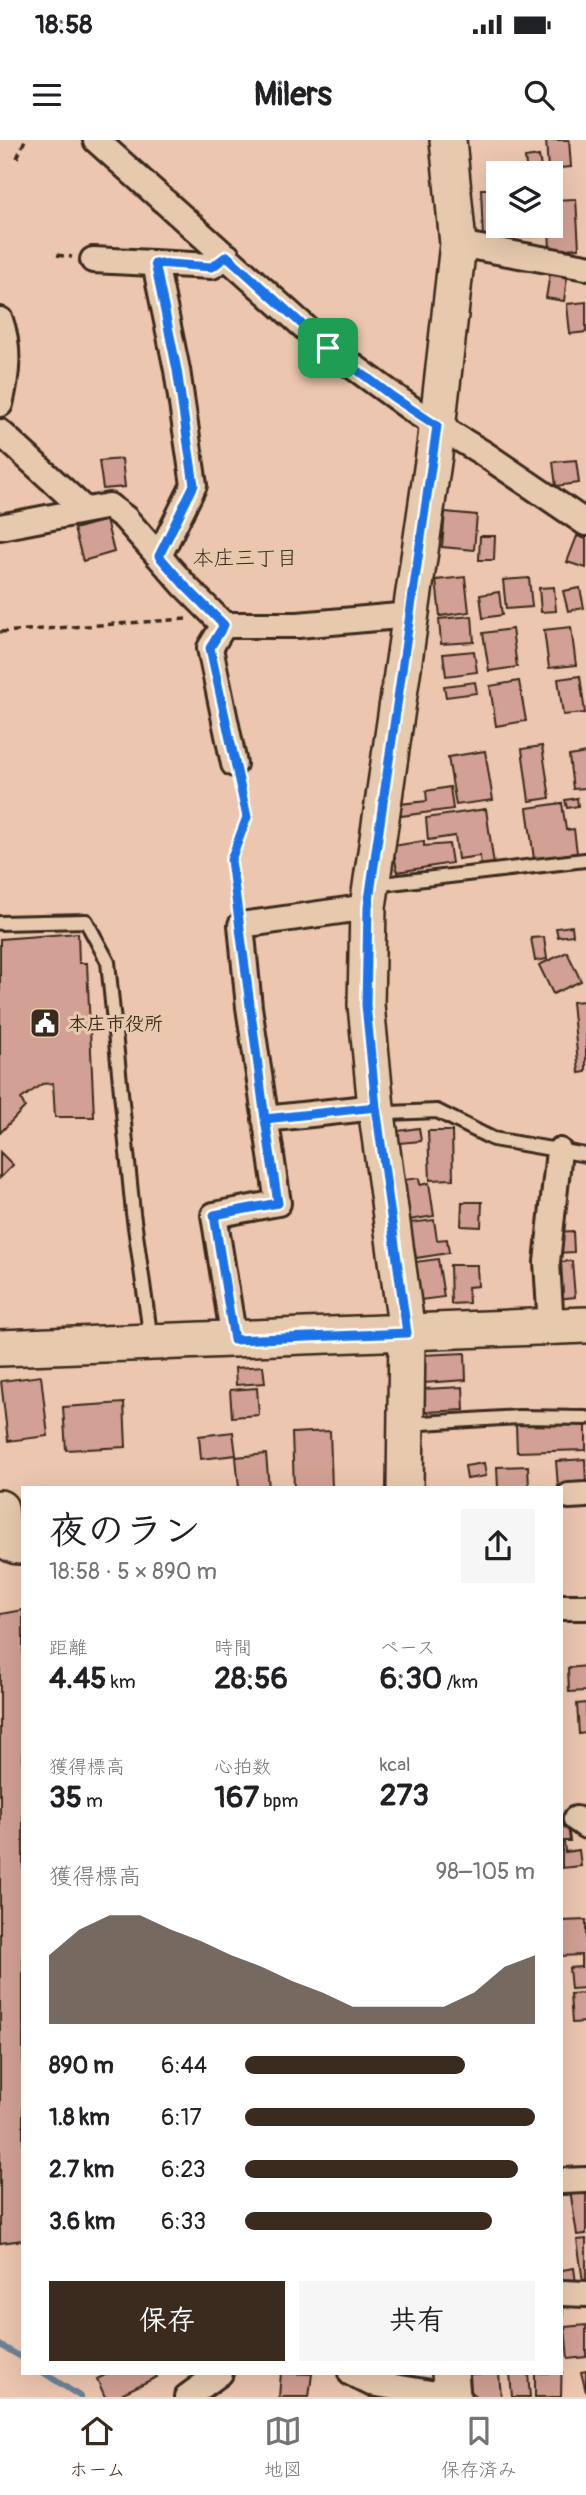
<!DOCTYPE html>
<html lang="ja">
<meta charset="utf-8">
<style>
:root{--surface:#fff;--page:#f6f6f6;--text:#202124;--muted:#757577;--line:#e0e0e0;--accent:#3b2a1e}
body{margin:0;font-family:Pangolin,"Klee One",sans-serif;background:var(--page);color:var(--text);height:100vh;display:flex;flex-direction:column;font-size:26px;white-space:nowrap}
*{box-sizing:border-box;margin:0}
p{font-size:23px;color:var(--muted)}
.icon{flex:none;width:38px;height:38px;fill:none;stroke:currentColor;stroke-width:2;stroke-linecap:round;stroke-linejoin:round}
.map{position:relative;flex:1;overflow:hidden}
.sheet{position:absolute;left:21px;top:1346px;width:542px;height:889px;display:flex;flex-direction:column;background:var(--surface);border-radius:0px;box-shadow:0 7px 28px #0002}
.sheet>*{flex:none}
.tools{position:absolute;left:486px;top:21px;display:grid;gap:14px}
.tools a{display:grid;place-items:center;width:77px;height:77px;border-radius:0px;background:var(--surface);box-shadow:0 7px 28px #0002;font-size:35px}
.pin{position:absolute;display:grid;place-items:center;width:60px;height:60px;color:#fff;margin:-30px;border-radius:14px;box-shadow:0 4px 10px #0006}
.round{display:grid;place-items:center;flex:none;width:74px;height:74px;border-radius:0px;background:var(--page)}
.summary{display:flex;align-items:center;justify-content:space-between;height:119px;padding:0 28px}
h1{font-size:38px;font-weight:700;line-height:52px}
.figures{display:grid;grid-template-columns:repeat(3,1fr);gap:10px;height:119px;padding:7px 28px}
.figures div{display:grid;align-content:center}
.figures b{font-size:30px;font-weight:700}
.figures small{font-size:19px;font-weight:400}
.figures p{font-size:19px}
.chart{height:196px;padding:14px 28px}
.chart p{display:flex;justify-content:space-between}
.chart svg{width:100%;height:126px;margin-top:7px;fill:var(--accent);opacity:.7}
.primary-button{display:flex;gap:14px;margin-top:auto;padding:14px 28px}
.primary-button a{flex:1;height:80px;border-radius:0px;background:var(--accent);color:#fff;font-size:28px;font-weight:700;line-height:80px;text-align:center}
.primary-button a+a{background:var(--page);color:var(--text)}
ul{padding:0 28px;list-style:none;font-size:23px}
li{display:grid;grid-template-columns:112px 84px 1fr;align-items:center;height:52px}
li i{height:18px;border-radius:9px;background:var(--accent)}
.status{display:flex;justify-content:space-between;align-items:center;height:49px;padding:0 35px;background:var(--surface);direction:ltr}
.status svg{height:19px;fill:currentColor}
header{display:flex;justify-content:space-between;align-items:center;height:91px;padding:0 28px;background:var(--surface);font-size:32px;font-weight:700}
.tab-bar{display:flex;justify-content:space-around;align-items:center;height:98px;border-top:2px solid var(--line);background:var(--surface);font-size:19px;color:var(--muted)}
.tab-bar a{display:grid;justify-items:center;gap:4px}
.tab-bar .on{color:var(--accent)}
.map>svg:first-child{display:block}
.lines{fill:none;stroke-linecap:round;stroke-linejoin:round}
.stream{stroke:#6c8398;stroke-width:6}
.building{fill:#d2a094;stroke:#3b2a1e;stroke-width:2}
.lane-casing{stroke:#3b2a1e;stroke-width:18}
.street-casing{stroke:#3b2a1e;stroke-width:30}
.secondary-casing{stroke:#3b2a1e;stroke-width:40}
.path{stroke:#3b2a1e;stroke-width:3.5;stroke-dasharray:7 5;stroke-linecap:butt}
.lane{stroke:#e7caae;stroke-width:12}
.street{stroke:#e7caae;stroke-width:24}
.secondary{stroke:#e7caae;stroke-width:35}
.route-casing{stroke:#fff;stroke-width:14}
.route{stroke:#1a73e8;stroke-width:9}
.labels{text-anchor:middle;stroke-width:6;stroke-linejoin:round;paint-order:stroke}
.poi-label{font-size:19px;font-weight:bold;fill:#3b2a1e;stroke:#e7caae;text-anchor:start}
.neighbourhood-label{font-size:21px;fill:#3b2a1e;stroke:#e7caae}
</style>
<div class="status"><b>18:58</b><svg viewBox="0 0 49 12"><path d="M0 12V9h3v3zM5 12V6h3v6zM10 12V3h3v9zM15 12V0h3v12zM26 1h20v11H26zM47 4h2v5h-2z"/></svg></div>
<header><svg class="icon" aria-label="menu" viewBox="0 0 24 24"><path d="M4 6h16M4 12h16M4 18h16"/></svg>Milers<svg class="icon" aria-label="search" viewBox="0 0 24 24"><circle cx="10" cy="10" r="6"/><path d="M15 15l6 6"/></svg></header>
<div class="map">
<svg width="586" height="2257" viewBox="0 0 586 2257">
<rect width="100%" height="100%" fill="#ecc6af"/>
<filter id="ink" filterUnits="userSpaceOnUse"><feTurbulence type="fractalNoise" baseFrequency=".0143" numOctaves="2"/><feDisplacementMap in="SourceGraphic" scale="14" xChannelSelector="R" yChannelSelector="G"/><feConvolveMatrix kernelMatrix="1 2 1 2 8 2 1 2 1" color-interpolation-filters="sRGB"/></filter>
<g filter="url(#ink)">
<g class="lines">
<path class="stream" d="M0 2205 23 2218
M44 2233 81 2257"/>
</g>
<path class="building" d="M546 0H569L571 27 548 29Z
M539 16 542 33H527L525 18Z
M481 49H499V86H544L545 96 483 98Z
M576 59 579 108 550 110 549 86H551V60Z
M550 134 567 137 564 161 546 158Z
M586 162V192L570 194 567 164Z
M122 319 125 347 103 349 99 321Z
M576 320 579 343 556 346 553 322Z
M445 372 477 375 474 410 442 407Z
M106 380 114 412 83 421 74 389Z
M480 396H495L494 420H479Z
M577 396 586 399V428L567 422Z
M465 437 469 472 440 476 436 440Z
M529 438 532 467 506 469 503 440Z
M554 447 556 471 541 472 539 448Z
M580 448 584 468 568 471 563 451Z
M499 452 502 475 483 478 480 455Z
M472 476 474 502 441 504 439 479Z
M571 487 576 525 549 528 544 490Z
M512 489 517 527 489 531 483 493Z
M474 511 477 532 446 536 443 514Z
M580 536 585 573 563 575 558 539Z
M519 541 526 581 496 586 490 546Z
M475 542 477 553 446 557 444 546Z
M542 606 550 658 529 661 522 609Z
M485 611 493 660 456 665 448 617Z
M586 613V648L573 649 569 616Z
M450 647 453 669 401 676 400 664 427 661 426 651Z
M577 658 578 666 567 668 565 660Z
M562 663 566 690 574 689 577 713 534 719 527 668Z
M486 669 494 725 481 728 480 716 458 719 455 696 428 700 426 678Z
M424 701V706L449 704 452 723 397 732 393 706Z
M572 786 573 795 558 797 556 788Z
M78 793 79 823H87L94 977H55L53 943 42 944 21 959 25 967 0 993V799Z
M544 797 547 819 535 821 531 798Z
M567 812 581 841 553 854 539 825Z
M586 861V932L579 933 572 862Z
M419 988 421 1001 399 1003 398 991Z
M428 991H452L453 1039 430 1040Z
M0 1012 13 1025 0 1038Z
M419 1038 420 1045 429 1043 434 1076 409 1080 403 1040Z
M462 1062H482L481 1087 461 1086Z
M434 1080 437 1100 447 1099 449 1113 416 1118 410 1083Z
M573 1091 574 1112 556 1113 555 1092Z
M438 1119 444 1157 421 1160 415 1122Z
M572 1121 575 1157 558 1159 556 1122Z
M450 1125H477L478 1146 468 1147 469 1163 451 1164Z
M465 1213 466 1240 424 1243 423 1215Z
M263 1226 265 1243 236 1245 235 1228Z
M41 1236 48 1296 8 1301 1 1241Z
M463 1247 464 1270 425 1272 424 1249Z
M257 1248 259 1275 232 1277 230 1250Z
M124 1263 126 1307 66 1310 63 1267Z
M586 1282V1310L517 1312 516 1285Z
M330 1291 332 1348H294L292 1293Z
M233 1292 236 1315 201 1319 199 1296Z
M266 1314 269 1348H239L236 1317Z
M585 1319 586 1345 558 1347 556 1321Z
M484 1323 486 1336 467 1339 465 1326Z
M528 1326 529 1348H498L497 1327Z
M23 1470V2100L0 2103V1474Z
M586 1526V1551L569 1552 568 1528Z
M586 1563V1593L579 1594 577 1564Z
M562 1685H568L570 1701H564L565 1712 579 1710 581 1726 562 1728Z
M586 1780V1848L571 1849 569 1828 581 1827V1815L562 1816V1781Z
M586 1853V1882L572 1883 570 1854Z
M586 2047V2094L577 2095 570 2050Z
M586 2099V2141L583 2142 577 2100Z
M574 2128 576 2143 562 2144V2130Z
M562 2165H563L561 2257H535V2233H562Z
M586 2185V2217L568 2219 565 2187Z
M586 2231V2252L581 2232Z
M109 2233H155L157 2237 123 2253 125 2257H105L97 2239Z
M281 2233 312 2234 309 2257H279Z
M499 2233 501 2257H476L471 2251 470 2234Z
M510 2233H528L530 2257H512Z"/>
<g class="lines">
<g class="lane-casing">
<path id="lane" d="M374 745 585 720
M0 783 86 781 108 822 133 1073 151 1200
M379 968 389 973 437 971 493 999 586 1015
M407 1284 519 1277 586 1278"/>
</g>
<g class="street-casing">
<path id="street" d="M96 0 328 208 420 275 483 313 586 383
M458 104 586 127
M93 120 212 126 227 116
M155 123 177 230 194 345 159 416
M0 180C10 209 7 235 0 264
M0 292 85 370
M0 387 109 366 125 378 185 446 224 485H298L410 475
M224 485 210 508 234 624
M265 979 376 967
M551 1187 547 1122 559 1011
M234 1200 214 1075 278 1063 249 867 241 785 368 767
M569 1356 586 1355
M562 1467H586
M576 1679 586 1686
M562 2041 586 2040
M562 2153 586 2154
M351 2233 371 2243 454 2257
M187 2257 220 2233"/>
</g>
<g class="secondary-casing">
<path id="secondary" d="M0 1208 586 1185
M405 1348 407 1193 376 967 366 865 368 767 434 315 458 104 448 0
M0 1368C2 1384 1 1408 23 1406
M450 2233 452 2255"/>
</g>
<path class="path" d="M17 18 25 0
M57 115 72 117
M0 492 186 479
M238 762 231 720 247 677 239 645"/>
<use href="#lane" class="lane"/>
<use href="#street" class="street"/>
<use href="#secondary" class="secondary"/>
</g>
</g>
<g class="lines" filter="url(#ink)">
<g class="route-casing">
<path id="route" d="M328 208 227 116 212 127 155 123 177 230 194 345 159 416 185 446 224 485 210 508 247 677 231 720 265 979 376 967 407 1193 234 1200 214 1075 278 1063 265 979 376 967 366 865 368 767 437 286 393 257 328 208"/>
</g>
<use href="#route" class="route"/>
</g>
<defs>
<g id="civic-square" transform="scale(1.575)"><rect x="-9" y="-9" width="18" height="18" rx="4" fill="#3b2a1e" stroke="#e7caae"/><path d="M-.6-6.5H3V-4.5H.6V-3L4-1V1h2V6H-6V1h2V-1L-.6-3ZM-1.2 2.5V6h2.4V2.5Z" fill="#fff"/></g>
</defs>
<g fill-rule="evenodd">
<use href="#civic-square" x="45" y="883"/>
</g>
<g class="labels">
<g class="poi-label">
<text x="68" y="890">本庄市役所</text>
</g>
<g class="neighbourhood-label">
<text x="245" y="425">本庄三丁目</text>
</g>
</g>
</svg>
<div class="tools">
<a><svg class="icon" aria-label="layers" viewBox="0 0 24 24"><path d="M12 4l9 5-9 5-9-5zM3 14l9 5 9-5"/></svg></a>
</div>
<div class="pin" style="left:328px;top:208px;background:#1e9e55"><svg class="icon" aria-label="arrive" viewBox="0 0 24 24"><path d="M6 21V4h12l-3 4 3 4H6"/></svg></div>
<section class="sheet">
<div class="summary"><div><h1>夜のラン</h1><p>18:58 · 5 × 890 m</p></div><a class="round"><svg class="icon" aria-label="share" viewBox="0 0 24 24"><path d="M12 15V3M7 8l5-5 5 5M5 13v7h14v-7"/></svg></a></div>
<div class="figures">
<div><p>距離</p><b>4.45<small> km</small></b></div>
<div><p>時間</p><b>28:56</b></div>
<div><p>ペース</p><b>6:30<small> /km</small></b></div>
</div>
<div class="figures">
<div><p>獲得標高</p><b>35<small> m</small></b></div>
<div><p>心拍数</p><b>167<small> bpm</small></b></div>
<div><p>kcal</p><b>273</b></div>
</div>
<div class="chart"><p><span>獲得標高</span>98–105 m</p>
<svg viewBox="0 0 160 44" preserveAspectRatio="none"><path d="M0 44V20L10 11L20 6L30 6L40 11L50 15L60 20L70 24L80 29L90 33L100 38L110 38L120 38L130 38L140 33L150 24L160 20V44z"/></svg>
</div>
<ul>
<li><b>890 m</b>6:44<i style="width:76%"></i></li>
<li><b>1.8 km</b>6:17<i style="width:100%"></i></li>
<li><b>2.7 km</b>6:23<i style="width:94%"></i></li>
<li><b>3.6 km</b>6:33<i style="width:85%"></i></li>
</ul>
<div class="primary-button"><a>保存</a><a>共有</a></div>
</section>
</div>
<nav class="tab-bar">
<a class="on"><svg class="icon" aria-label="home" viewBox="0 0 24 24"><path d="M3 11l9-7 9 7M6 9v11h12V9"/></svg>ホーム</a>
<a><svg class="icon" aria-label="map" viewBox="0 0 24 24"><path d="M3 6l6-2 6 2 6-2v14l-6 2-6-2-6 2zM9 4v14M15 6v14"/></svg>地図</a>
<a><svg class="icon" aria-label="saved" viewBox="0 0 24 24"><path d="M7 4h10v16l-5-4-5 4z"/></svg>保存済み</a>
</nav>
